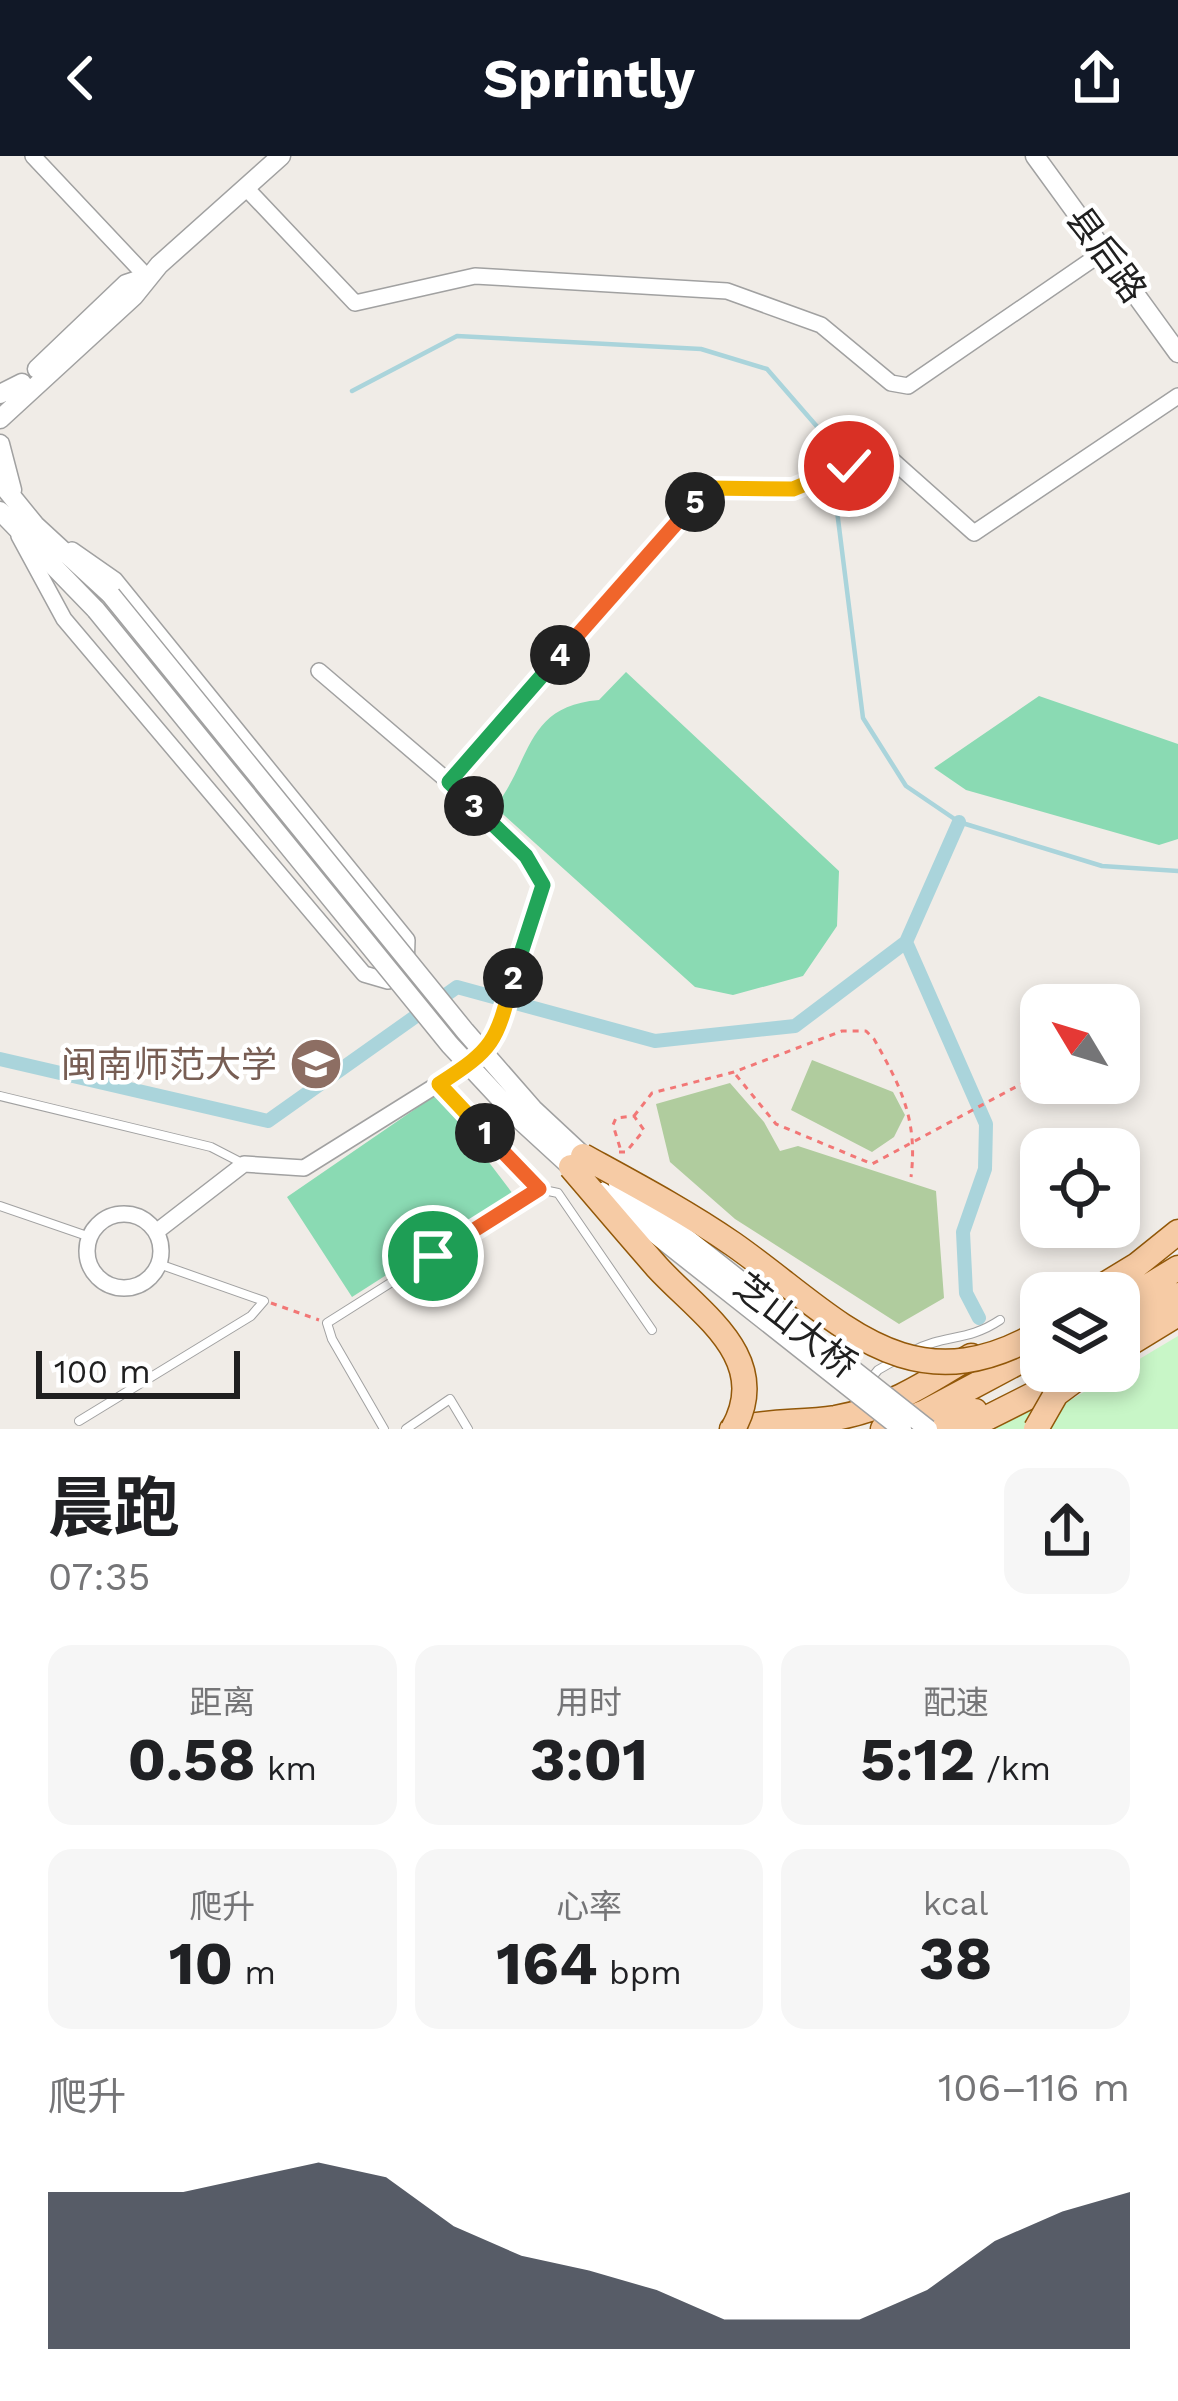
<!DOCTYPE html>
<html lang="zh">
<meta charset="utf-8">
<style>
:root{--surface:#fff;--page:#f6f6f6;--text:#202124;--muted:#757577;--accent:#111827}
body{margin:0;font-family:"Work Sans","Noto Sans SC",sans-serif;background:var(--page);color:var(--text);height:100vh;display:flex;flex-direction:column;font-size:45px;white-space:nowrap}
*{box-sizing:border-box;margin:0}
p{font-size:39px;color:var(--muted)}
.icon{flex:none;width:66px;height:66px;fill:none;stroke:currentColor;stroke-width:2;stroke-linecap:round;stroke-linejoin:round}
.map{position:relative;height:1273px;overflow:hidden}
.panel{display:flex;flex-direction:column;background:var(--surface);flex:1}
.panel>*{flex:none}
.needle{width:78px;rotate:308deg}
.controls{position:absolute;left:1020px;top:828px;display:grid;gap:24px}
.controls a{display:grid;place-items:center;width:120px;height:120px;border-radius:24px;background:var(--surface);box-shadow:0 6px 18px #0003;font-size:60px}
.scale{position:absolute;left:36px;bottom:30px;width:204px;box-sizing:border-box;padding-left:12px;border:6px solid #202020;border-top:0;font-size:33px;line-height:42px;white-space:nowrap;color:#202020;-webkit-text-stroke:9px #fff;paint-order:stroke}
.pin{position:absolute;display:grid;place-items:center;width:102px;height:102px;color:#fff;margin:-51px;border:6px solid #fff;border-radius:50%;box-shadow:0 3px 12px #0007}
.km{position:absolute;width:60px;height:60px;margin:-30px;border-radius:50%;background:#222;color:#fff;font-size:33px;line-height:60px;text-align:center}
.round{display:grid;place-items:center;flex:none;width:126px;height:126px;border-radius:24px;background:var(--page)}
.summary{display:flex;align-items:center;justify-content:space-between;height:204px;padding:0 48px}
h1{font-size:66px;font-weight:700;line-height:90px}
.metrics{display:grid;grid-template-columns:repeat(3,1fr);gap:18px;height:204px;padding:12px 48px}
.metrics div{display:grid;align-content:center;border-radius:24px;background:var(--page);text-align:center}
.metrics b{font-size:60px;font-weight:700}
.metrics small{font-size:33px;font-weight:400}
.metrics p{font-size:33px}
.chart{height:336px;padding:24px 48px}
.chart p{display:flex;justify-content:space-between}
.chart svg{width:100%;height:216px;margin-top:12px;fill:var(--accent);opacity:.7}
header{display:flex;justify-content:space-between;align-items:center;height:156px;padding:0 48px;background:var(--accent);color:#fff;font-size:54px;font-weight:700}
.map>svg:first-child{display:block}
.forest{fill:#b0cc9e}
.park{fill:#c8f6c7}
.pitch{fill:#8adab3}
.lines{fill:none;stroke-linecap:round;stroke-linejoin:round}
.stream{stroke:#aad4db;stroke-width:4.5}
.canal{stroke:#aad4db;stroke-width:14}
.service-casing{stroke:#a1a1a1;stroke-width:10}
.minor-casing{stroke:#a1a1a1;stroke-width:18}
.tertiary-casing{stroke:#a1a1a1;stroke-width:21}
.primary-casing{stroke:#925809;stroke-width:27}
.path{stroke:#f27776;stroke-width:3;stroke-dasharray:6 6;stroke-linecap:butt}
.service{stroke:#fff;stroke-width:8}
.minor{stroke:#fff;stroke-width:15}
.tertiary{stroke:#fff;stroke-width:18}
.primary{stroke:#f6cba5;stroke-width:24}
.tertiary-bridge-casing{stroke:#a1a1a1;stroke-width:21;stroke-linecap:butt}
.primary-bridge-casing{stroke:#925809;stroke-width:27;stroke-linecap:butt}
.tertiary-bridge{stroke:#fff;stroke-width:18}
.primary-bridge{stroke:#f6cba5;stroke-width:24}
.split-1-casing{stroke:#fff;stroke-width:24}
.split-2-casing{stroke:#fff;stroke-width:24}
.split-3-casing{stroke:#fff;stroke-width:24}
.split-4-casing{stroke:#fff;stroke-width:24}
.split-5-casing{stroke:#fff;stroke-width:24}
.split-6-casing{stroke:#fff;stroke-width:24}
.split-1{stroke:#f0652b;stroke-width:15}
.split-2{stroke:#f5b400;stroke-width:15}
.split-3{stroke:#22a559;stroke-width:15}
.split-4{stroke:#22a559;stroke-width:15}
.split-5{stroke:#f0652b;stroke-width:15}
.split-6{stroke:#f5b400;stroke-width:15}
.labels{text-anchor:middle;stroke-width:9;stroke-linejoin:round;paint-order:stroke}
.street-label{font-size:36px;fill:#202020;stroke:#fff}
.education-label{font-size:36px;fill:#785e54;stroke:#fff;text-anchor:end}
</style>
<header><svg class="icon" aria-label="back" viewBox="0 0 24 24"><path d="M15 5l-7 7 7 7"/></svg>Sprintly<svg class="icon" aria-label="share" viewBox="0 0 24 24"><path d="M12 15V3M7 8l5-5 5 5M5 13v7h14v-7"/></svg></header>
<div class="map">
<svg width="1178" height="1273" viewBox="0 0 1178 1273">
<rect width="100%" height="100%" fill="#f0ece7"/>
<path class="forest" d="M812 904 893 936 905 959 894 981 872 996 791 954Z
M730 927 764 966 780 995 798 990 936 1035 944 1142 899 1168 735 1063 670 1006 656 948Z"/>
<path class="park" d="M1178 1180V1273H974L1026 1240 1047 1258Z"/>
<path class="pitch" d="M626 516 839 715 837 770 803 820 733 839 695 831 495 651C532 604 525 550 599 544Z
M1039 540 1178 588V683L1159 689 966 634 934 612Z
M437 938 513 1038 352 1141 287 1041Z"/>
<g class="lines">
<path class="stream" d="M352 235 457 180 701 193 767 213 820 274 830 312
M833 323 863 562 906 630 959 666 1102 710 1178 715"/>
<path class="canal" d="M906 786 959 666
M0 903 268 965 457 831 655 885 795 870 906 786 986 968 985 1013 963 1076 966 1137 979 1162"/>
<g class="service-casing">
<path id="service" d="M441 930 539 1033 558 1037 652 1174
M0 940 211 991 242 1007
M0 1050 90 1081
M913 1195C945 1178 967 1186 1000 1164
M869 1225 878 1214 899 1202
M79 1265 251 1160 264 1145 159 1108
M384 1273 332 1183 327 1167 539 1033
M406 1273 450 1243 468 1273"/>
</g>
<g class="minor-casing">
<path id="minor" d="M33 0 147 121
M246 32 355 147 475 120 727 135 821 169 891 227 908 230 1106 94
M19 380 64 463 364 818 388 825 406 813 407 784 115 424 72 394
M319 515 449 626
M87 1095a37 37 0 1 1 74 0a37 37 0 1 1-74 0Z
M156 1076 244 1008 304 1012 480 902 499 873 543 729 526 700 449 626 708 332 793 333 882 295 974 377 1178 240"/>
</g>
<g class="tertiary-casing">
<path id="tertiary" d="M1035 0 1178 197
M37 213 126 128 147 121
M0 238 22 227
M0 263 134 140 159 109 281 0
M0 288 12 334
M0 326 35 369 111 439
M0 355 96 454"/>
</g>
<g class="primary-casing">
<path id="primary" d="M1091 1137 1137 1109 1178 1076
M1119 1148 1178 1112
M1119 1174 1178 1139
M1119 1194 1178 1158
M732 1273C765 1265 801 1267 835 1262 888 1253 927 1227 971 1200
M883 1273 923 1257 1041 1194
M939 1273 975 1255
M965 1273 1076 1217 1097 1221 1109 1215"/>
</g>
<path class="path" d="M736 919 776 968 872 1008 1023 927
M634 960 652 937 734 916 842 875H866L874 883C901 931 918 964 911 1021
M619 996H626L644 974 634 960 616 962 613 969 621 995
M271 1147 319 1164"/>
<use href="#service" class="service"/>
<use href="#minor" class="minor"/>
<use href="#tertiary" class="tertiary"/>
<use href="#primary" class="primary"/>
<g class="tertiary-bridge-casing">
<path id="tertiary-bridge" d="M111 439 465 875 533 953 591 1007
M96 454 450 889 520 964 580 1019
M618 1028 928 1273
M602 1036 902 1273"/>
</g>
<g class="primary-bridge-casing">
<path id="primary-bridge" d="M583 1000C634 1028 685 1055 733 1088 836 1160 907 1255 1041 1176
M571 1011C600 1045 628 1078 657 1111 699 1157 773 1201 733 1273
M1036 1273 1056 1238 1087 1215"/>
</g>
<use href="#tertiary-bridge" class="tertiary-bridge"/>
<use href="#primary-bridge" class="primary-bridge"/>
</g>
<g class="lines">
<g class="split-1-casing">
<path id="split-1" d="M433 1100 539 1033 485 977"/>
</g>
<g class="split-2-casing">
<path id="split-2" d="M485 977 439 928C495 892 496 886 513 822"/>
</g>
<g class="split-3-casing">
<path id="split-3" d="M474 650 526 700 543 729 513 822"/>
</g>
<g class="split-4-casing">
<path id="split-4" d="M474 650 449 626 560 499"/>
</g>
<g class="split-5-casing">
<path id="split-5" d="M560 499 695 346"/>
</g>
<g class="split-6-casing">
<path id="split-6" d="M695 346 707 332 793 333 849 310"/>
</g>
<use href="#split-1" class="split-1"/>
<use href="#split-2" class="split-2"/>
<use href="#split-3" class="split-3"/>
<use href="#split-4" class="split-4"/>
<use href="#split-5" class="split-5"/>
<use href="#split-6" class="split-6"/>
</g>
<defs>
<g id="university-disc" transform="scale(2.7)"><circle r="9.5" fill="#8d6e63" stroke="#fff"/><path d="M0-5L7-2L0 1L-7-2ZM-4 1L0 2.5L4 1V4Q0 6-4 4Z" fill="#fff"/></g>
</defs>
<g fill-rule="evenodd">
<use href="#university-disc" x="316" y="908"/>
</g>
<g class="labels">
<g class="street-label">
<text transform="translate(1107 98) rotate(54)" y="13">县后路</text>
<text transform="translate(796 1169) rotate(38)" y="13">芝山大桥</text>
</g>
<g class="education-label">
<text x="277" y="921">闽南师范大学</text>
</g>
</g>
</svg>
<div class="controls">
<a><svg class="needle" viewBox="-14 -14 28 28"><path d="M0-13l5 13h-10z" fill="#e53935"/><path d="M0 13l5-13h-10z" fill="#757577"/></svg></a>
<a><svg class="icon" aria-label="locate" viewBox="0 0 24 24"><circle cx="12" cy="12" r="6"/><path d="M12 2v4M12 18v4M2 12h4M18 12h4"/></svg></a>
<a><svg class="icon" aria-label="layers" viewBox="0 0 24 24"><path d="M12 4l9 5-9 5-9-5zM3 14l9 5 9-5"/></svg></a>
</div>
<div class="scale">100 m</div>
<div class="pin" style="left:433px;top:1100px;background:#1e9e55"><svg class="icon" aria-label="arrive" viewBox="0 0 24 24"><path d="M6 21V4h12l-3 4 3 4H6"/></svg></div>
<div class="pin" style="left:849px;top:310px;background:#d93025"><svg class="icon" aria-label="check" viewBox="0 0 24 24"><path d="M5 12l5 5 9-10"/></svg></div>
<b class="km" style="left:485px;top:977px">1</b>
<b class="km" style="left:513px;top:822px">2</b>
<b class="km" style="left:474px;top:650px">3</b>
<b class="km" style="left:560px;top:499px">4</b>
<b class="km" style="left:695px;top:346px">5</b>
</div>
<section class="panel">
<div class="summary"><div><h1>晨跑</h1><p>07:35</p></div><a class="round"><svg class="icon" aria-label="share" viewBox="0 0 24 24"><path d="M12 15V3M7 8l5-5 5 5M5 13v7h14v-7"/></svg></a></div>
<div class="metrics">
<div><p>距离</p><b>0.58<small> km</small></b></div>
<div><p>用时</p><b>3:01</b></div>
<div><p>配速</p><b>5:12<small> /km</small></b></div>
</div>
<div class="metrics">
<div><p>爬升</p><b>10<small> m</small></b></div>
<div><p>心率</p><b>164<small> bpm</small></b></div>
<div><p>kcal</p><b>38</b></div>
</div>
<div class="chart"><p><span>爬升</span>106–116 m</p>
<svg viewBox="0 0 160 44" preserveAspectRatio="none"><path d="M0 44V12L10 12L20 12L30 9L40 6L50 9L60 19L70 25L80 28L90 32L100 38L110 38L120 38L130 32L140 22L150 16L160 12V44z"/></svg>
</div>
</section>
